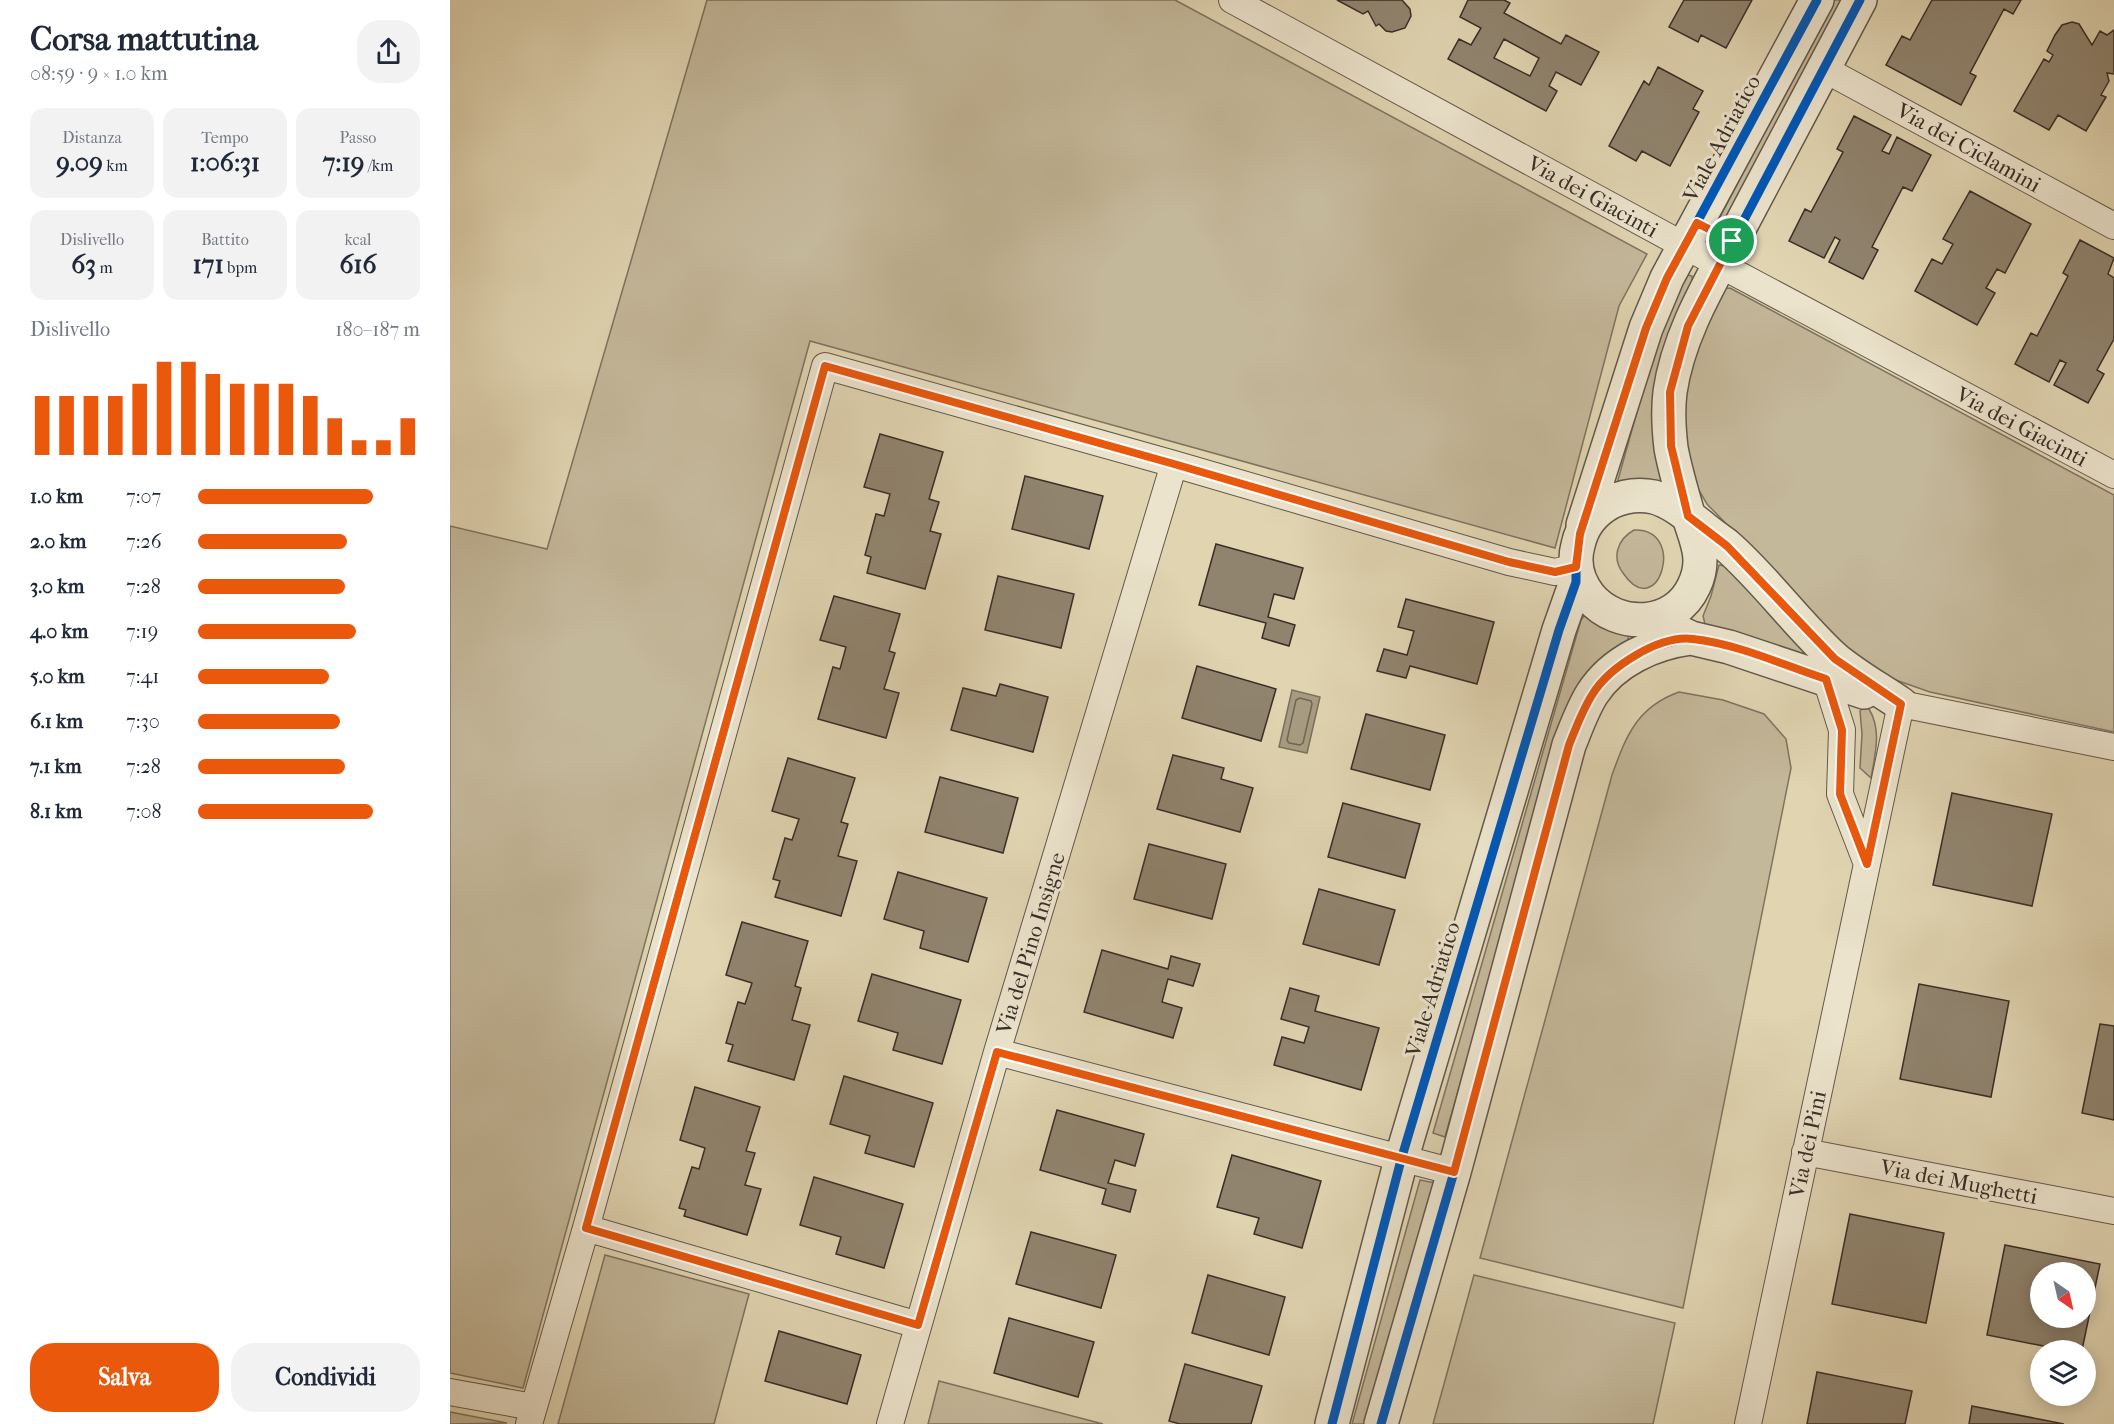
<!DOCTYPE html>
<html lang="it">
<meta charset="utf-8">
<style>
:root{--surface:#fff;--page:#f2f2f3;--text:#1f2937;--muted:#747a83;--accent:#ea580c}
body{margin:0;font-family:"IM FELL French Canon",serif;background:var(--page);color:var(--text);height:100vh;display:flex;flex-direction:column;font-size:22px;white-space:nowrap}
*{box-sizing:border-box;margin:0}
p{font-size:20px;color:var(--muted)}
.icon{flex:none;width:33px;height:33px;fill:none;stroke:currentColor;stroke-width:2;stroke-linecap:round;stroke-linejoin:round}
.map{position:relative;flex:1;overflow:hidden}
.side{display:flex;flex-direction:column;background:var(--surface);width:450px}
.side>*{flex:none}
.needle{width:39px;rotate:146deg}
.controls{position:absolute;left:1580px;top:1262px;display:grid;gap:12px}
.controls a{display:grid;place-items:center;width:66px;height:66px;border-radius:50%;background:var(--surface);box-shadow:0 3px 15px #0003;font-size:30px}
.pin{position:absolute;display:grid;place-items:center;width:51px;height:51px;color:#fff;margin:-26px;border:3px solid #fff;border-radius:50%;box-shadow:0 2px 6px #0007}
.round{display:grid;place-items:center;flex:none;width:63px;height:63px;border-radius:24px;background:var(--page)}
.overview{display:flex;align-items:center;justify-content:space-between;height:102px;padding:0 30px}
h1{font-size:33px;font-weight:800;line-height:45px}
.metrics{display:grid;grid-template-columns:repeat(3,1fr);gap:9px;height:102px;padding:6px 30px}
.metrics div{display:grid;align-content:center;border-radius:15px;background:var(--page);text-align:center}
.metrics b{font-size:26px;font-weight:800}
.metrics small{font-size:16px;font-weight:400}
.metrics p{font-size:16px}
.chart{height:168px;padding:12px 30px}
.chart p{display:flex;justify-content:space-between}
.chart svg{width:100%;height:108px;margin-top:6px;stroke:var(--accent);stroke-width:6}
.primary-button{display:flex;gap:12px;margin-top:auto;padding:12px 30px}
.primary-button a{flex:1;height:69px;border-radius:24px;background:var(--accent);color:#fff;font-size:24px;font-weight:800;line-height:69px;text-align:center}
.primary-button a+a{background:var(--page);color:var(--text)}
ul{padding:0 30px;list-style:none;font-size:20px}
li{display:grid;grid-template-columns:96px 72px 1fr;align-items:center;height:45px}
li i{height:15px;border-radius:8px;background:var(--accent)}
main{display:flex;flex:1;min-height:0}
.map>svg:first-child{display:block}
.green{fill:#c4b89a;stroke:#7e7360;stroke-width:1.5}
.water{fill:#a79c82;stroke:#7b705e;stroke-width:1.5}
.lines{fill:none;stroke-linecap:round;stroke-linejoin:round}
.shore{stroke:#706554;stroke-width:1.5}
.building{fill:#90846f;stroke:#392e27;stroke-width:1.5;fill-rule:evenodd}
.minor-casing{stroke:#63584a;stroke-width:28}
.tertiary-casing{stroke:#63584a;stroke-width:36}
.minor{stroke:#ebe3cc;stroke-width:26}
.tertiary{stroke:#ebe3cc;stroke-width:33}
.cycleway-casing{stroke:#ebe3cc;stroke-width:13}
.cycleway{stroke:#0057b8;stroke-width:9}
.route-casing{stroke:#fff;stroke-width:12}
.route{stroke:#ea580c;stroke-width:8}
.labels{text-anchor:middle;stroke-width:6;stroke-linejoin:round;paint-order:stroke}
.street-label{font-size:22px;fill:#392e27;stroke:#ebe3cc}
</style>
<main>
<section class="side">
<div class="overview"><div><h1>Corsa mattutina</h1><p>08:59 · 9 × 1.0 km</p></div><a class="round"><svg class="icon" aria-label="share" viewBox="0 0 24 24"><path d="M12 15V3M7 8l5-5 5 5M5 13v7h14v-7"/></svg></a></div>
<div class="metrics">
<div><p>Distanza</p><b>9.09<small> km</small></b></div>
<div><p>Tempo</p><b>1:06:31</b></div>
<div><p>Passo</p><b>7:19<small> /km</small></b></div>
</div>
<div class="metrics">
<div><p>Dislivello</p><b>63<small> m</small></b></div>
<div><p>Battito</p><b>171<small> bpm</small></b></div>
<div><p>kcal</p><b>616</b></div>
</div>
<div class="chart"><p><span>Dislivello</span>180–187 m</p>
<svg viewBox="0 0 160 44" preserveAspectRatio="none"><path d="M5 44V20M15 44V20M25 44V20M35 44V20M45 44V15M55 44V6M65 44V6M75 44V11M85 44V15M95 44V15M105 44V15M115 44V20M125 44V29M135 44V38M145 44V38M155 44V29"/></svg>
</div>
<ul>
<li><b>1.0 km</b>7:07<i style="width:79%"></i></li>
<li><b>2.0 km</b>7:26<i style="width:67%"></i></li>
<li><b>3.0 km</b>7:28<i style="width:66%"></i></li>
<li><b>4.0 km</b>7:19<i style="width:71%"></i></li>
<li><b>5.0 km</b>7:41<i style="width:59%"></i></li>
<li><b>6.1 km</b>7:30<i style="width:64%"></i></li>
<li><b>7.1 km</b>7:28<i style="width:66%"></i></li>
<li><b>8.1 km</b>7:08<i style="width:79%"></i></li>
</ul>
<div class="primary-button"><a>Salva</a><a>Condividi</a></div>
</section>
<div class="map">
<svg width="1664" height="1424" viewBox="0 0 1664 1424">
<rect width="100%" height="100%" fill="#e0d4b1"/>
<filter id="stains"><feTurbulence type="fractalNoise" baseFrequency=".00333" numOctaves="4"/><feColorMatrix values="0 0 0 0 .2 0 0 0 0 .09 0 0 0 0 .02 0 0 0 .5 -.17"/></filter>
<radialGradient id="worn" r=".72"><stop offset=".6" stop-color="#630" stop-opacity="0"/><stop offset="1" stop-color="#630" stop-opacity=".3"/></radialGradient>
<path class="green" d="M257 0H725L1197 254 1169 306 1105 548 360 341 73 1388 0 1373V526L97 549Z
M1383 0H1394L1273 229 1266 225Z
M1233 274 1242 276V282C1212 361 1186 404 1215 489L1166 487 1214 315Z
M1280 288 1664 495V732L1480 692 1440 678 1398 649 1257 504 1247 487 1231 441 1236 375 1271 289Z
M1184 530C1238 528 1208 625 1173 573 1161 557 1168 539 1184 530Z
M1269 565 1275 566 1362 657 1255 624 1253 616 1261 596Z
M1134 616 1175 629 1179 632 1178 640 1168 650 1109 735 995 1137 983 1133 1131 620Z
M1229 692 1273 700 1314 714 1336 739 1341 768 1233 1308 1030 1258 1162 775C1176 736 1187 707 1229 692Z
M1414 707 1419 709C1432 730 1425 755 1421 778L1410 768 1412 734 1410 711Z
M970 1180 985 1183 917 1424H902Z
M155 1255 299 1294 264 1424H108Z
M1024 1275 1225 1323 1203 1424H983Z
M489 1381 653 1424H478Z
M0 1412 57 1423 0 1424Z"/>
<path class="water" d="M842 690 870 697 857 753 829 747Z"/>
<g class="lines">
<path class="shore" d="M850 698 861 701 862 704 853 743 850 745 839 743 837 740 846 700Z"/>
</g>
<path class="building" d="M887 0H952L960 9 961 16 955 28 942 32 936 31 929 24 926 26 918 11 913 14Z
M1018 0H1054L1060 3 1054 13 1111 44 1116 35 1149 52 1131 85 1106 72 1099 86 1107 91 1096 111 998 59 1009 39 1021 45 1031 28 1010 17ZM1054 39 1089 58 1080 76 1044 58Z
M1234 0H1302L1276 48 1251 35 1248 42 1219 27Z
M1482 0H1571L1563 14 1554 9 1520 73 1526 76 1511 105 1436 65 1452 36 1460 40Z
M1622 22 1629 24 1642 45 1650 31 1657 35 1664 30V74L1657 73 1659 81 1651 95 1656 97 1636 131 1608 115 1599 130 1564 111 1594 59 1599 62 1603 55 1597 51 1605 35 1612 25Z
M1208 67 1253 91 1243 109 1249 112 1220 166 1192 151 1186 161 1159 146 1194 81 1199 85Z
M1404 116 1441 135 1432 151 1439 154 1447 137 1481 155 1462 191 1453 187 1422 247 1428 250 1413 279 1379 262 1390 240 1385 237 1374 258 1339 241 1355 209 1361 212 1393 152 1387 149Z
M1520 191 1581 224 1555 273 1547 269 1536 288 1545 293 1527 325 1465 291 1482 259 1492 264 1503 244 1493 239Z
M1630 240 1664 258 1658 274 1664 278V339L1647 370 1654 374 1638 403 1604 385 1616 363 1610 360 1599 382 1565 364 1581 333 1587 336 1618 276 1613 273Z
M430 434 493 452 479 499 489 502 480 531 491 534 475 589 417 573 421 557 415 555 426 514 434 516 440 494 414 487Z
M575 476 653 496 639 549 562 529Z
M766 544 853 568 844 599 824 594 818 617 845 625 839 646 812 638 816 623 749 605Z
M548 576 624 594 611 648 535 630Z
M384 596 450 614 439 651 445 653 434 689 449 693 436 738 368 719 383 667 390 669 396 647 370 640Z
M956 599 1044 622 1027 684 960 666 956 678 927 671 934 649 957 655 964 631 948 627Z
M747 666 826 689 811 741 732 718Z
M550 684 598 697 583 752 501 730 513 688 546 696Z
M916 714 995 735 980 790 901 769Z
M723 755 774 768 771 779 803 788 790 832 707 809Z
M338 758 405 778 391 822 398 824 388 856 407 861 391 916 325 897 330 881 323 879 335 838 342 840 349 819 322 811Z
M490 777 568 798 553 853 475 832Z
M1502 793 1602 814 1582 906 1483 885Z
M893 803 970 824 955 878 878 857Z
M699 844 776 864 762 919 684 899Z
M448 872 537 898 518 962 470 948 474 931 434 919Z
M869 889 945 910 929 965 853 944Z
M292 922 358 941 345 986 351 988 342 1020 360 1025 344 1080 278 1061 283 1045 276 1043 288 1002 295 1004 302 983 276 975Z
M652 950 718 969 721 956 750 964 743 986 718 979 712 1002 732 1008 723 1038 634 1012Z
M422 974 511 1000 492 1064 443 1050 448 1033 408 1021Z
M1469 984 1559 1001 1541 1097 1450 1079Z
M840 988 869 996 865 1011 929 1028 911 1090 824 1065 832 1037 854 1043 859 1027 831 1019Z
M1650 1024 1664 1026V1120L1632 1113Z
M394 1076 483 1103 464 1167 415 1153 420 1136 380 1124Z
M245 1087 310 1107 296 1151 305 1153 295 1185 311 1189 297 1235 234 1216 236 1210 229 1208 242 1167 249 1169 255 1148 230 1140Z
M607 1110 694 1134 685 1166 665 1160 658 1183 686 1190 680 1212 652 1204 656 1189 590 1170Z
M782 1155 871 1181 852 1248 804 1234 809 1218 767 1207Z
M364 1177 453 1204 434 1268 386 1254 391 1237 350 1225Z
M1400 1214 1494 1233 1476 1323 1382 1304Z
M581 1232 666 1255 651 1308 566 1284Z
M1555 1245 1650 1264 1632 1350H1614L1537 1335ZM1590 1272H1635V1317H1590Z
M758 1275 835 1297 819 1355 742 1333Z
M559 1318 644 1342 628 1397 544 1373Z
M329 1331 411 1355 397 1404 315 1381Z
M735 1364 812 1386 801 1424H730L719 1421Z
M1367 1372 1462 1391 1455 1424H1357Z
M1522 1406 1614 1424H1519Z"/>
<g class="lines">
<g class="minor-casing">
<path id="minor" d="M782 0 1233 245 1664 475
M1374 69 1664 226
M1376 679 1392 730 1390 794 1417 864
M547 1052 1004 1172
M1355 1152 1664 1211
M136 1228 468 1325
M0 1392 83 1407
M79 1424 136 1228 375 366 724 464 1059 562 1105 572 1126 567
M440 1424 547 1052 724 464
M1298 1424 1451 704 1664 747"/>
</g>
<g class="tertiary-casing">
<path id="tertiary" d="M1410 0C1371 74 1332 147 1293 221 1265 275 1229 330 1220 392 1218 408 1219 431 1221 448 1225 470 1232 493 1238 514 1246 540 1257 559 1244 586 1225 628 1168 630 1140 597 1128 582 1123 563 1128 545 1132 526 1144 511 1161 502 1174 496 1190 494 1204 497 1222 502 1237 515 1251 526 1259 533 1268 539 1276 545 1315 579 1346 623 1384 658 1404 675 1429 689 1451 704
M1133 525 1196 328 1217 278 1367 0
M1222 629 1241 638 1279 647 1414 692
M882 1424 951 1160 1109 630 1126 582V567
M931 1424 1004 1172 1119 745C1126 728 1132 710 1142 694 1163 661 1203 643 1241 638"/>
</g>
<use href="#minor" class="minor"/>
<use href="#tertiary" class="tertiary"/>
<g class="cycleway-casing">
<path id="cycleway" d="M1238 516 1221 446 1220 392 1238 326 1410 0
M1130 534 1196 328 1217 278 1367 0
M882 1424 951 1160 1109 630 1126 582V567
M931 1424 1004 1172 1119 745C1126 728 1132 710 1142 694 1163 661 1203 643 1241 638"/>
</g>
<use href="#cycleway" class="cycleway"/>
</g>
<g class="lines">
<g class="route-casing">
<path id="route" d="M1247 223 1282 241 1238 326 1220 392 1221 446 1238 516 1277 546 1385 659 1451 704 1417 864 1390 794 1392 730 1376 679C1333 665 1288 644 1243 639 1209 635 1159 667 1142 695 1132 711 1126 728 1119 745L1004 1172 547 1052 468 1325 136 1228 375 366 724 464 1059 562 1105 572 1126 567 1130 534 1196 328 1217 278Z"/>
</g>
<use href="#route" class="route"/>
</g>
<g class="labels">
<g class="street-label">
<text transform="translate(1271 138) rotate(-62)" y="8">Viale Adriatico</text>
<text transform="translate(1519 147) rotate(29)" y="8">Via dei Ciclamini</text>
<text transform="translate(1143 196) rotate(29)" y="8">Via dei Giacinti</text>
<text transform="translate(1572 426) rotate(28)" y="8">Via dei Giacinti</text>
<text transform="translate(580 943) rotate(-73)" y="8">Via del Pino Insigne</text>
<text transform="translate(982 989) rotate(-73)" y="8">Viale Adriatico</text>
<text transform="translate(1357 1144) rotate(-78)" y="8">Via dei Pini</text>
<text transform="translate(1509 1181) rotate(11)" y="8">Via dei Mughetti</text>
</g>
</g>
<rect width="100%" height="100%" filter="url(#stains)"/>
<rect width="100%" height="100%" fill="url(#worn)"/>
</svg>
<div class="controls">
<a><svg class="needle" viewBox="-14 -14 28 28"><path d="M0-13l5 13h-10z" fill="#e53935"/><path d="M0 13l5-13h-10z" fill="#747a83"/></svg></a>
<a><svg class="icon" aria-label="layers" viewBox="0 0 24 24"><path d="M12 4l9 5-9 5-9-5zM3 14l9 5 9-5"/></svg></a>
</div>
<div class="pin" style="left:1282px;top:241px;background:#1e9e55"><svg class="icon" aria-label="arrive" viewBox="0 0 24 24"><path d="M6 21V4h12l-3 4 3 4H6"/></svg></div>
</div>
</main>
